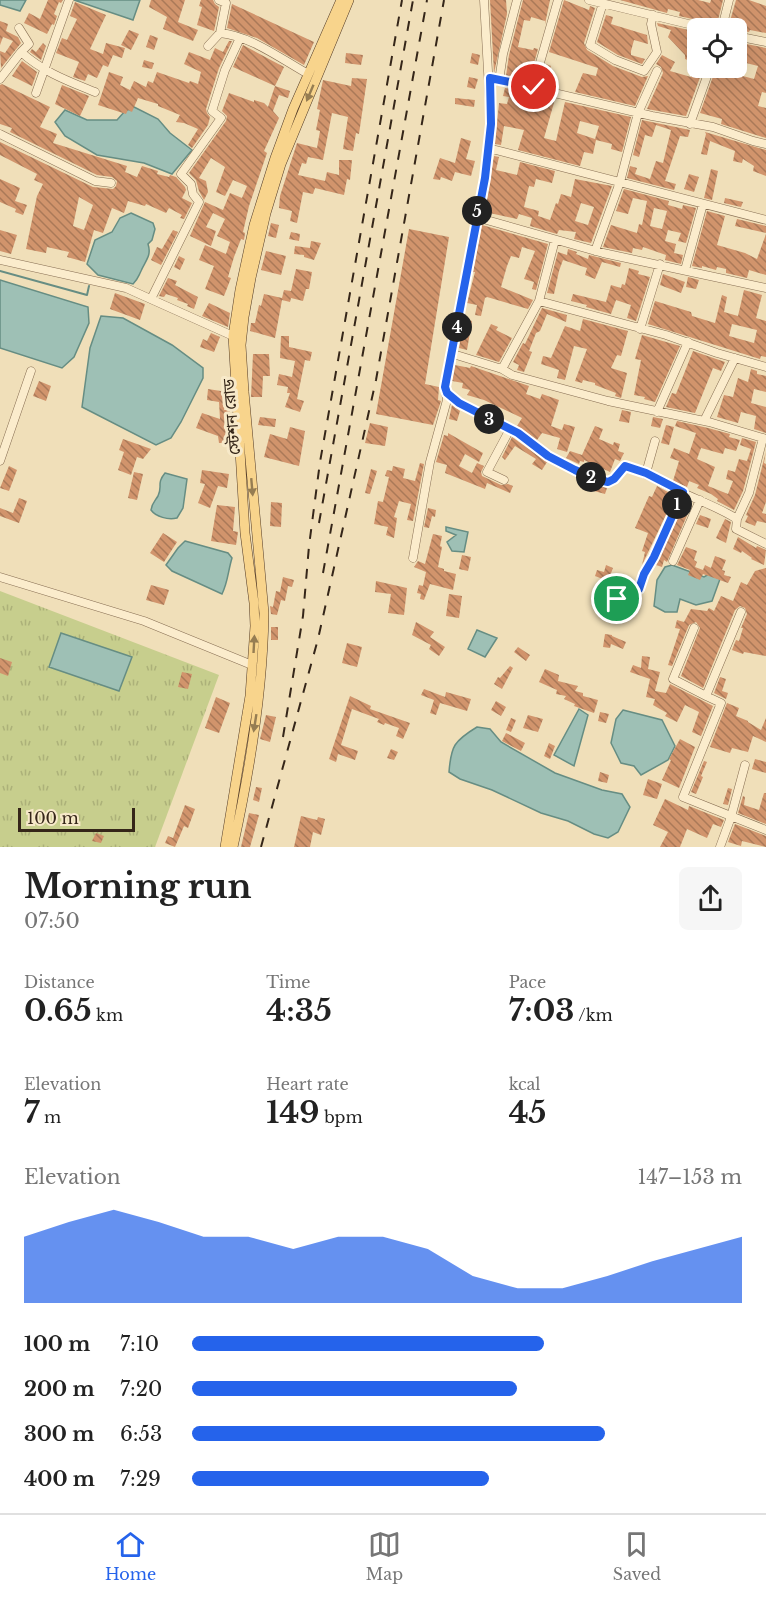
<!DOCTYPE html>
<meta charset="utf-8">
<style>
:root{--surface:#fff;--page:#f6f6f6;--text:#222;--muted:#767676;--line:#e0e0e0;--accent:#2563eb}
body{margin:0;font-family:"Libre Baskerville","Noto Sans Bengali",serif;background:var(--page);color:var(--text);height:100vh;display:flex;flex-direction:column;font-size:22px;white-space:nowrap}
*{box-sizing:border-box;margin:0}
p{font-size:20px;color:var(--muted)}
.icon{flex:none;width:33px;height:33px;fill:none;stroke:currentColor;stroke-width:2;stroke-linecap:round;stroke-linejoin:round}
.map{position:relative;height:847px;overflow:hidden}
.details{display:flex;flex-direction:column;background:var(--surface);flex:1}
.details>*{flex:none}
.controls{position:absolute;left:687px;top:18px;display:grid;gap:12px}
.controls a{display:grid;place-items:center;width:60px;height:60px;border-radius:9px;background:var(--surface);box-shadow:0 6px 24px #0002;font-size:30px}
.scale{position:absolute;left:18px;bottom:15px;width:117px;box-sizing:border-box;padding-left:6px;border:3px solid #352619;border-top:0;font-size:16px;line-height:21px;white-space:nowrap;color:#352619;-webkit-text-stroke:4px #f7e9c9;paint-order:stroke}
.pin{position:absolute;display:grid;place-items:center;width:51px;height:51px;color:#fff;margin:-26px;border:3px solid #fff;border-radius:50%;box-shadow:0 2px 6px #0007}
.km{position:absolute;width:30px;height:30px;margin:-15px;border-radius:50%;background:#222;color:#fff;font-size:16px;line-height:30px;text-align:center}
.round{display:grid;place-items:center;flex:none;width:63px;height:63px;border-radius:9px;background:var(--page)}
.head{display:flex;align-items:center;justify-content:space-between;height:102px;padding:0 24px}
h1{font-size:33px;font-weight:700;line-height:45px}
.stats{display:grid;grid-template-columns:repeat(3,1fr);gap:9px;height:102px;padding:6px 24px}
.stats div{display:grid;align-content:center}
.stats b{font-size:30px;font-weight:700}
.stats small{font-size:16px;font-weight:400}
.stats p{font-size:16px}
.chart{height:168px;padding:12px 24px}
.chart p{display:flex;justify-content:space-between}
.chart svg{width:100%;height:108px;margin-top:6px;fill:var(--accent);opacity:.7}
ul{padding:0 24px;list-style:none;font-size:20px}
li{display:grid;grid-template-columns:96px 72px 1fr;align-items:center;height:45px}
li i{height:15px;border-radius:8px;background:var(--accent)}
.dock{display:flex;justify-content:space-around;align-items:center;height:84px;border-top:2px solid var(--line);background:var(--surface);font-size:16px;color:var(--muted)}
.dock a{display:grid;justify-items:center;gap:3px}
.dock .selected{color:var(--accent)}
.map>svg:first-child{display:block}
.grass{fill:url(#grass-tufts)}
.water{fill:#9ec0b5;stroke:#668d83;stroke-width:1.5}
.lines{fill:none;stroke-linecap:round;stroke-linejoin:round}
.stream{stroke:#668d83;stroke-width:2}
.building{fill:url(#building-back-hatch);fill-rule:evenodd}
.minor-casing{stroke:#876e53;stroke-width:9}
.major-casing{stroke:#543c28;stroke-width:10}
.minor{stroke:#fbeccc;stroke-width:8}
.major{stroke:#f8d48c;stroke-width:9}
.rail{stroke:#352619;stroke-width:2;stroke-dasharray:10 10;stroke-linecap:butt}
.oneway{fill:#967d52}
.route-casing{stroke:#fff;stroke-width:12}
.route{stroke:#2563eb;stroke-width:8}
.labels{text-anchor:middle;stroke-width:6;stroke-linejoin:round;paint-order:stroke}
.street-label{font-size:16px;fill:#352619;stroke:#f7e9c9}
</style>
<div class="map">
<svg width="766" height="847" viewBox="0 0 766 847">
<defs>
<pattern id="grass-tufts" width="24" height="20" patternUnits="userSpaceOnUse" patternTransform="scale(1.5)"><rect width="24" height="20" fill="#c7ce8d"/><path d="M3 7l-1-3M5 7V3M7 7l1-3M15 17l-1-3M17 17v-4M19 17l1-3" fill="none" stroke="#acb179"/></pattern>
<pattern id="building-back-hatch" width="6" height="6" patternUnits="userSpaceOnUse" patternTransform="scale(1.5)"><rect width="6" height="6" fill="#d1946c"/><path d="M-1 5l2 2M0 0l6 6M5-1l2 2" fill="none" stroke="#aa7958"/></pattern>
</defs>
<rect width="100%" height="100%" fill="#f0dfb9"/>
<path class="grass" d="M0 591 219 675 155 847H0Z"/>
<path class="water" d="M0 0H26L20 11 0 5Z
M74 0H140L133 20Z
M134 107 158 119 170 133 192 150 172 174 144 163 97 155 65 136 55 122 65 110 87 120H117L125 111Z
M131 213 153 223 155 229 152 240 148 244C152 256 145 261 141 271 138 277 138 279 133 284L98 275 87 264 95 240 112 232 120 218Z
M0 280 88 307 89 323 74 357 62 368 0 348Z
M101 316 123 318 172 345 203 368V378L181 422 171 438 156 445 82 407 90 348Z
M165 473 187 479 183 508 177 518C168 520 156 517 151 510 152 503 155 501 158 496 163 486 156 484 165 473Z
M446 527 468 532 464 552 452 551 447 542 456 535 446 531Z
M185 541 228 553 232 558C228 571 228 582 222 594L172 571 166 565 178 548Z
M672 565 704 577 709 574 720 579 712 601 696 605 680 599 677 612H665L654 606 657 580 665 567Z
M477 630 497 638 485 657 468 649Z
M61 633 132 657 119 691 49 667Z
M579 709 588 715 574 766 554 755Z
M623 710 662 720 675 746 668 760 641 775 634 766 621 763 611 743 616 719Z
M477 727 490 729 501 742 555 773 602 790 622 794 630 807 618 832 608 838 594 834 568 821 541 813 492 790 460 779 449 772C451 746 454 741 477 727Z"/>
<g class="lines">
<path class="stream" d="M0 271 87 295 89 286"/>
</g>
<path class="building" d="M48 0H63L61 3 59 2 54 14 57 16 54 25 52 24 47 34 24 23 29 13 40 19Z
M151 0H185L178 22 198 30 193 41 163 29 167 17 149 7Z
M201 0H213L215 4 219 7 214 31 197 25 202 7 199 6Z
M490 0H506L507 14 494 73Z
M523 0H550L545 24V21L531 17 530 21 524 20 518 47 533 50 534 48 538 49 529 81 506 76 509 55Z
M564 0 589 10 590 6 595 8 584 43 587 50 613 66 642 77 648 76 635 106 575 92 583 73 596 76 598 68 549 52Z
M620 0H698L710 3 711 0H723L716 28H711L706 22 679 16 680 12 668 9 667 13Z
M736 0H749L766 6V33L750 30 749 32 737 30 738 28H728Z
M75 2 106 15 90 49 103 54 106 43 125 48 122 58 113 55 108 67 103 65 97 78 88 74 85 81 73 77 79 62 56 53 62 38 67 40 77 19 70 16Z
M232 4 314 42 304 65 257 38 227 28Z
M606 15 613 17 611 24 647 35 648 44 634 40 631 51V55L645 59 642 64 618 55 597 42Z
M0 21 8 24 6 31 18 37 21 43 1 68 0 51 5 53 13 41 3 37 0 45Z
M657 23 698 32V64L685 59V55L668 37 671 30 658 26Z
M129 30 139 34 131 50 121 45Z
M150 35 158 38 154 50 146 47Z
M229 41H232L219 68 206 109 207 113 210 117 208 125 192 148 188 145 198 129 184 123 176 122 180 115 158 106V104L138 98 132 112 128 110 126 114 98 105 109 72 123 77 120 85 130 90 134 81 146 87 148 81 153 83 157 72 189 83 190 81 198 84 201 72 184 64 189 52 210 60 215 48 223 52Z
M736 42 766 48V93L762 92 758 106 766 108V138L721 124 722 119 700 113 716 68H736ZM742 62 758 66 754 79 739 75Z
M43 43 46 46 41 60 30 52 32 49 36 52Z
M243 45 284 67 275 86 290 91 288 98 279 95 273 111 279 118 264 151 267 153 249 206 243 232 245 233 244 240 241 239 234 257 228 277 231 278 224 296 205 289 214 266 199 260 205 245 226 254 230 242 217 236 225 219 213 213 206 227 216 231 211 246 190 236 205 202 223 210 230 193 242 198 247 186 233 180 225 196 216 192 225 167 211 158 199 178 206 181 208 192 204 200 199 191 196 180 189 173 226 121 227 116 222 111 229 93 254 102V100L264 103 268 107 275 86 233 67Z
M346 53 363 55 361 65 345 63Z
M472 53 480 55 478 65 470 63Z
M662 55 675 62 670 71 691 77 694 66 703 69 686 116 647 109 663 73 661 67 656 64Z
M144 60 154 63 152 69 142 67Z
M22 61 37 72 32 86 12 76Z
M546 64 551 66 545 85 540 84Z
M469 77 478 79 475 89 467 87Z
M352 78 367 79 359 134 356 133 353 151 343 149 348 117 332 113 323 160 308 157 306 164 302 163 298 175 325 181 327 172 339 175V160H352L350 180 347 179 344 195 315 188 313 194 303 192 297 223 290 221 292 211 279 208 280 196 297 143 317 148 320 131 316 130 320 110 317 109 323 80 351 86Z
M2 84 50 107 40 127 57 134 53 143 127 166 125 172 137 177 142 166 158 171 157 174 169 177 170 175 176 177 185 187 186 190 182 198 192 203 184 219 180 218 182 215 169 208 166 213 146 204 145 206 128 201 124 213 112 208 103 233 94 230 85 262 67 257 69 252 47 247 46 253 26 249 37 196 43 184 34 180 37 174 0 155V142L93 187 113 189 116 186 117 181 112 177 97 175 10 132 12 128 0 124V85ZM79 197 93 205 84 230 73 226Z
M62 85 89 96 80 116 55 104Z
M505 88 555 99 544 138 556 141 565 102 631 117 622 152 611 149 612 144 596 140 593 154 584 152 580 166 518 150 524 130 504 126 501 145 495 144 499 103 507 104 509 97 503 96ZM580 121 599 126 595 139 577 133Z
M455 98 475 100 474 107 455 104Z
M642 120 690 130 688 137 680 136 665 181 676 184 674 190 627 178 630 166 637 168 635 174 650 179 656 161 663 163 671 130 656 125 652 137 645 135 639 157 633 155Z
M705 132 766 150V176L753 171 754 166 743 159 742 163 733 161 735 151 710 141 707 155 701 154 706 134Z
M461 138 471 141 466 159 475 161 471 176 455 172 452 181 441 177 440 180 433 179 440 158 455 163Z
M494 156 499 157 496 170 517 175 520 162 555 171 552 183 536 179 534 187 529 186 524 207 539 211 538 216 550 220 556 203 558 204 561 194 571 197 575 179 612 186 591 243 574 239 576 232 559 230 557 234 530 226 532 218 519 214 517 219 485 212ZM581 203 594 207 588 225 575 221Z
M711 169 718 171 712 200 704 198Z
M689 174 699 177 694 192 684 189Z
M0 179 20 188 15 201 27 205 23 215 15 212 16 209 0 202Z
M624 189 669 201 668 205 682 209 683 205 696 208 686 243 678 241 681 233 668 230 665 241 676 244 674 253 683 255 681 264 665 260 666 255 643 247 642 250 633 248 632 253 603 247 611 225 637 233 639 224 642 225 647 201 633 198 628 214 616 211ZM654 208 667 211 662 229 650 226Z
M725 198 743 202 741 207 724 203Z
M707 211 725 216 717 245 745 253 757 259 766 234V275L749 270 747 278 726 273V269L717 267 716 270 702 266V268L692 266Z
M737 219 766 226V233L735 226Z
M271 223 279 225 276 238 268 236Z
M482 225 548 244 536 290 532 289 534 282 524 279 535 251 522 247 519 258 511 256 507 266 501 287 533 300 528 309 487 297 485 298 481 316 475 315 477 305 467 303 475 272H473Z
M409 229 449 237 425 384 439 387 438 400 441 401 433 425 376 414Z
M0 230 17 235 11 254 0 251Z
M173 230 178 232 161 265 151 260 157 247 162 249Z
M291 232 300 234 299 241 289 239Z
M311 241 321 243 314 260 304 257V255L294 254 295 246 310 248Z
M568 249 577 252 576 254 588 259 589 255 621 263 620 267 602 262 595 279 585 275 587 268 563 260 559 271 554 294 547 293 558 252 567 255Z
M266 251 286 256 281 275 261 270Z
M179 256 185 259 180 270 174 267Z
M629 268 639 271 638 274 650 277 636 321 627 318 631 305 616 300 611 314 586 307 587 305 571 301 573 294 606 302 611 285 621 288 622 284 625 285Z
M296 269 312 272 309 289H306L303 301 291 298 290 302 282 300 275 338 250 331 251 323H255L259 305 261 306 264 294 282 298 284 290 291 291Z
M663 274 685 282 681 293 660 285Z
M688 277 699 280 696 289 686 287Z
M168 278 177 281 175 285 198 297 194 309 187 306 188 304 177 300 178 298 166 294 164 297 159 296Z
M744 290 762 295 756 318 766 321V357L761 356 760 359 648 324 655 301 691 312 692 316 715 323 722 295 727 297 724 312 738 316ZM732 324 757 330 754 343 729 336Z
M115 293 145 304 140 320 110 309Z
M209 303 230 313 228 327 202 316Z
M542 308 567 315 566 322 547 314 540 331 536 333 529 351 532 352 524 372 517 370 519 365 513 362 523 343 525 344Z
M464 319 472 321 467 350 459 348Z
M583 319 628 331 621 356 617 355 611 368 627 373 621 398 615 396 616 393 595 385V383L583 380 582 383 575 381 587 349 574 346 565 380 557 378 559 370 541 364 543 356 551 358 565 326 580 331Z
M491 324 498 327 496 330 512 338 499 362 476 355Z
M211 333 220 337 214 352 200 347 203 339 207 341Z
M642 335 680 346 655 402 644 399 645 397 634 395 641 360 635 359Z
M281 336H289V347L312 352 310 361 305 360 297 399 304 401 300 412 285 407 290 393H287L288 387 277 385 279 374 292 377 295 361 280 358Z
M693 351 725 362 721 371 713 368 695 413 666 407 672 393 676 394Z
M253 354H269L270 376H263L262 397H251Z
M455 365 470 368 471 366 529 386 526 394 540 399 542 394 559 400 551 426 562 430 564 424 575 427 567 452 557 449 560 438 542 433 537 440 517 426 522 418 520 417 484 400 467 395 470 390 462 388 463 383 452 381Z
M751 369 757 371V374L766 376V392L754 389 751 403 766 407V433L754 429 756 416 741 412 738 423 717 417 724 395 733 397 738 378 748 382Z
M39 381 51 386 46 401 33 396Z
M208 389 227 392 224 410H230L229 443H219L218 436 196 428 202 413 220 419 219 402 207 400Z
M452 405 460 411 457 421 449 419Z
M622 410 631 412 629 423 619 421Z
M260 417 276 419 275 427 258 425Z
M653 417 663 419 660 428 651 426Z
M677 421 708 428 730 434 729 437 740 440 736 451 725 448 723 454 701 448 697 459 715 467 708 486 728 494 733 481 726 479 728 470 735 472 739 459 747 461 751 449 740 445 742 438 756 442 743 491 734 510 717 501 718 499 711 494 697 488 699 485 689 481 687 487 673 481 679 461 670 458 674 448 689 454 696 433 675 426Z
M370 423 388 427 385 446 365 443Z
M666 425 674 427 669 445 661 443Z
M595 426 603 429 599 439 613 445 614 442 620 444 618 451 624 453 620 461 615 459 610 472 584 460V462L580 461 579 464 566 458 570 451 582 455Z
M290 427 305 431 299 466 264 457 270 434 287 439Z
M448 433 483 453 479 462 465 454 459 466 472 473 477 463 484 466 481 472 482 476 501 485 508 484 513 486 510 493 487 483 485 489 445 473 447 465 436 462 444 435 448 436Z
M512 437 547 462 542 470 532 464 536 459 515 446 505 460 502 457Z
M123 439 151 449 143 459 137 457 131 475 118 470 124 452 119 450Z
M766 451 764 463 766 464V502L762 513 766 514V523L757 521 755 526 745 522 748 516 746 515 755 495Z
M420 463 424 464 413 521 407 520 411 504 399 501 394 517 397 518 394 538 386 535 388 527 374 524 378 501 383 502 389 477 385 476 387 470 392 471 393 466 405 469 403 478 415 481Z
M9 466 17 470 9 491 0 488Z
M371 469 377 471 370 494 365 493Z
M202 470 229 474 227 488 218 486 210 508 198 503 205 484 200 483Z
M134 472 143 474 137 500 128 498Z
M589 483 607 488 605 494 587 489Z
M657 486 675 496 642 565 645 552 642 551 648 533 635 528 649 496 652 497Z
M19 498 27 501 19 523 0 516V508L13 513Z
M686 501 692 504 667 562 664 560 662 567 656 565Z
M271 502 282 503 281 527 270 526Z
M217 505 235 507 233 531 238 532 236 545 211 541Z
M428 508 436 510 435 517 432 516 429 528 424 527Z
M700 515 711 519 708 528 696 524Z
M725 519 731 522 726 543 716 538Z
M163 533 177 542 164 562 150 553Z
M433 534 442 536 440 546 442 547 438 567 444 569V571L456 574 453 590 430 584 424 600 420 599 421 594 417 593 419 585 423 586 426 572 414 567 418 561 425 564Z
M738 537 756 548 757 546 766 550 764 565 751 559 752 558 742 551 741 553 733 549Z
M686 547 697 551 694 560 697 562 695 567 703 570 705 565 711 568 715 556 726 560 722 570 725 571 724 575 731 577 728 583 703 574 700 580 688 575 690 570 677 565Z
M462 555 471 557 468 571 459 569Z
M606 565 613 568 608 581 595 576 597 570 604 572Z
M766 568V656L744 652 743 654 732 650 736 640 739 641 743 628H741L747 614 745 608 740 606 735 610 703 688 681 676 700 628 696 622 689 625 672 666 668 665 680 629 675 628 677 620 684 622 691 609 707 611 709 608 714 611 721 596 733 601 741 582 747 585 755 571Z
M283 577 294 580 292 587 288 586 285 601 281 600 277 615 271 614 270 606 273 607 276 591 280 592Z
M376 581 407 588 404 615 388 613 391 594 375 592Z
M614 582 623 585 622 590 612 596V602L616 605 614 610 605 606Z
M151 585 169 590 164 605 146 600Z
M449 594 462 596 459 618 446 616Z
M416 622 434 632 430 637 445 647 439 656 429 649 431 645 412 635Z
M271 627H278V640H271Z
M605 634 612 635V636L626 642 623 649 611 644 610 648 603 647Z
M347 643 362 647 357 667 342 663Z
M518 647 530 655 526 661 514 652Z
M642 656 650 657 648 669 660 672 655 691 666 693 670 684 713 706 701 736 692 732 699 712 685 705 677 722 665 716 667 713 653 705 655 699 646 697 650 679 630 672 633 665 641 668Z
M0 658 12 662 8 676 0 673Z
M510 666 513 668 502 689 494 684 498 677 500 678Z
M545 669 559 675 558 681 578 686 575 691 583 693V696L598 700 594 713 574 706 575 704 564 699 566 696 556 694 557 690 539 682Z
M182 672 192 674 188 689 178 687Z
M720 677 726 679 722 691 728 693 726 699 714 693Z
M424 689 445 697 446 692 471 699 467 711 440 703 436 715 430 713 434 700 421 695Z
M350 696 371 706 370 709 410 723 403 739 396 736 399 728 385 723 384 725 377 722 379 719 352 709 341 745 358 751 355 760 338 754 336 762 329 759Z
M216 697 230 703 219 733 205 728Z
M496 701 506 707 501 716 491 710Z
M727 703 739 708 736 716 748 721V722L761 730 766 718V742L753 736 748 752 732 748 730 753 710 747Z
M600 712 609 714 606 723 598 721Z
M266 715 276 717 270 742 260 739Z
M528 715 543 719 538 732 523 728Z
M511 718 516 720 511 732 506 730Z
M506 733 525 743 521 751 502 741Z
M680 739 695 747 679 788 662 780 671 760 669 759Z
M549 743 555 746 550 759 544 756Z
M391 749 398 752 394 760 387 758Z
M755 759 766 762V773L752 769Z
M704 761 707 762 701 776 703 777 696 794 691 792Z
M600 772 609 775 607 783 598 781Z
M648 779 662 784 657 799 643 795Z
M256 787 262 788 259 802 253 800Z
M728 788 732 789 728 805 723 804Z
M764 793H766V824L738 813 743 796 745 797 744 805 759 810Z
M665 799 688 810 689 806 724 820 721 827 713 824 707 838 687 829 680 847H660L668 832 653 825Z
M185 805 195 809 188 828 184 826 175 847 165 843 168 836 173 838Z
M249 813 259 815 250 847H241Z
M301 816 317 820 318 817 325 819 321 835 313 832 310 847H294Z
M735 824 766 836V847L742 841 741 846 728 842Z
M96 833 104 836 101 843 92 841Z"/>
<g class="lines">
<g class="minor-casing">
<path id="minor" d="M219 0 226 3 220 33
M589 0 705 28
M603 3 590 45 615 60 644 71 657 52 651 24 653 15
M19 28 29 44 21 52
M722 28 729 0
M736 36 766 42
M208 46 220 33C251 36 281 59 308 74
M490 78 652 116 713 127 753 141 766 144
M0 79 21 52C43 72 68 81 95 92
M499 81 503 54 517 0
M533 87 558 0
M36 93 69 0
M690 124 710 68
M0 134 95 181 111 183
M488 148 766 220
M476 217 603 253 766 288
M595 251 620 182 638 113 657 71
M0 260 126 288 233 336
M685 270 703 204
M151 299 199 202 193 194 191 184 181 174 221 118 212 111 225 70 240 38
M539 301 666 335 717 353 766 367
M640 329 660 264
M453 354 502 369 512 375 608 401 709 422 766 439
M502 369 539 301 555 240
M447 393 459 403 495 423 518 433 548 456 595 479 608 482 614 479 625 466C644 472 659 481 677 490 697 500 718 507 737 519L736 529 766 544
M657 412 688 342
M704 421 735 358
M0 461 31 371
M646 473 655 441
M504 480 487 472 510 429
M737 519 749 493 763 438
M413 558 430 462 447 400 445 387 485 178 491 125 484 0
M673 561 700 500
M0 577 144 621 252 665
M617 599 639 589 644 574 654 557 683 492
M741 612 706 696 721 703 683 797 766 830
M694 628 673 679 706 696
M720 847 731 817 745 765"/>
</g>
<g class="major-casing">
<path id="major" d="M225 847 250 696 255 626 254 603 245 533 233 336 240 290 254 225 275 158 293 109 341 0
M233 847C250 770 263 692 264 613L244 392 241 345 244 317 251 278 266 213 281 164 349 0"/>
</g>
<use href="#minor" class="minor"/>
<use href="#major" class="major"/>
<path class="rail" d="M319 523 413 0
M323 573 427 0
M283 737 303 616 309 546 320 462 402 0
M261 847 318 639 376 380 444 0"/>
</g>
<defs><path id="oneway-solid" d="M-6-.8H1V-3.2L6.5 0L1 3.2V.8H-6Z" transform="scale(1.5)"/></defs>
<g class="oneway">
<use href="#oneway-solid" transform="translate(310 93) rotate(113)"/>
<use href="#oneway-solid" transform="translate(252 487) rotate(85)"/>
<use href="#oneway-solid" transform="translate(254 644) rotate(-87)"/>
<use href="#oneway-solid" transform="translate(255 723) rotate(99)"/>
</g>
<g class="lines">
<g class="route-casing">
<path id="route" d="M534 87 490 78 491 124 485 178 445 387 447 393 459 403 518 433 548 456 575 470 595 479 608 482 614 479 625 466 646 473 683 492 654 557 644 574 639 589 617 599"/>
</g>
<use href="#route" class="route"/>
</g>
<g class="labels">
<g class="street-label">
<text transform="translate(231 417) rotate(-95)" y="6">স্টেশন রোড</text>
</g>
</g>
</svg>
<div class="controls">
<a><svg class="icon" aria-label="locate" viewBox="0 0 24 24"><circle cx="12" cy="12" r="6"/><path d="M12 2v4M12 18v4M2 12h4M18 12h4"/></svg></a>
</div>
<div class="scale">100 m</div>
<div class="pin" style="left:617px;top:599px;background:#1e9e55"><svg class="icon" aria-label="arrive" viewBox="0 0 24 24"><path d="M6 21V4h12l-3 4 3 4H6"/></svg></div>
<div class="pin" style="left:534px;top:87px;background:#d93025"><svg class="icon" aria-label="check" viewBox="0 0 24 24"><path d="M5 12l5 5 9-10"/></svg></div>
<b class="km" style="left:677px;top:504px">1</b>
<b class="km" style="left:591px;top:477px">2</b>
<b class="km" style="left:489px;top:419px">3</b>
<b class="km" style="left:457px;top:327px">4</b>
<b class="km" style="left:477px;top:211px">5</b>
</div>
<section class="details">
<div class="head"><div><h1>Morning run</h1><p>07:50</p></div><a class="round"><svg class="icon" aria-label="share" viewBox="0 0 24 24"><path d="M12 15V3M7 8l5-5 5 5M5 13v7h14v-7"/></svg></a></div>
<div class="stats">
<div><p>Distance</p><b>0.65<small> km</small></b></div>
<div><p>Time</p><b>4:35</b></div>
<div><p>Pace</p><b>7:03<small> /km</small></b></div>
</div>
<div class="stats">
<div><p>Elevation</p><b>7<small> m</small></b></div>
<div><p>Heart rate</p><b>149<small> bpm</small></b></div>
<div><p>kcal</p><b>45</b></div>
</div>
<div class="chart"><p><span>Elevation</span>147–153 m</p>
<svg viewBox="0 0 160 44" preserveAspectRatio="none"><path d="M0 44V17L10 11L20 6L30 11L40 17L50 17L60 22L70 17L80 17L90 22L100 33L110 38L120 38L130 33L140 27L150 22L160 17V44z"/></svg>
</div>
<ul>
<li><b>100 m</b>7:10<i style="width:64%"></i></li>
<li><b>200 m</b>7:20<i style="width:59%"></i></li>
<li><b>300 m</b>6:53<i style="width:75%"></i></li>
<li><b>400 m</b>7:29<i style="width:54%"></i></li>
</ul>
</section>
<nav class="dock">
<a class="selected"><svg class="icon" aria-label="home" viewBox="0 0 24 24"><path d="M3 11l9-7 9 7M6 9v11h12V9"/></svg>Home</a>
<a><svg class="icon" aria-label="map" viewBox="0 0 24 24"><path d="M3 6l6-2 6 2 6-2v14l-6 2-6-2-6 2zM9 4v14M15 6v14"/></svg>Map</a>
<a><svg class="icon" aria-label="saved" viewBox="0 0 24 24"><path d="M7 4h10v16l-5-4-5 4z"/></svg>Saved</a>
</nav>
